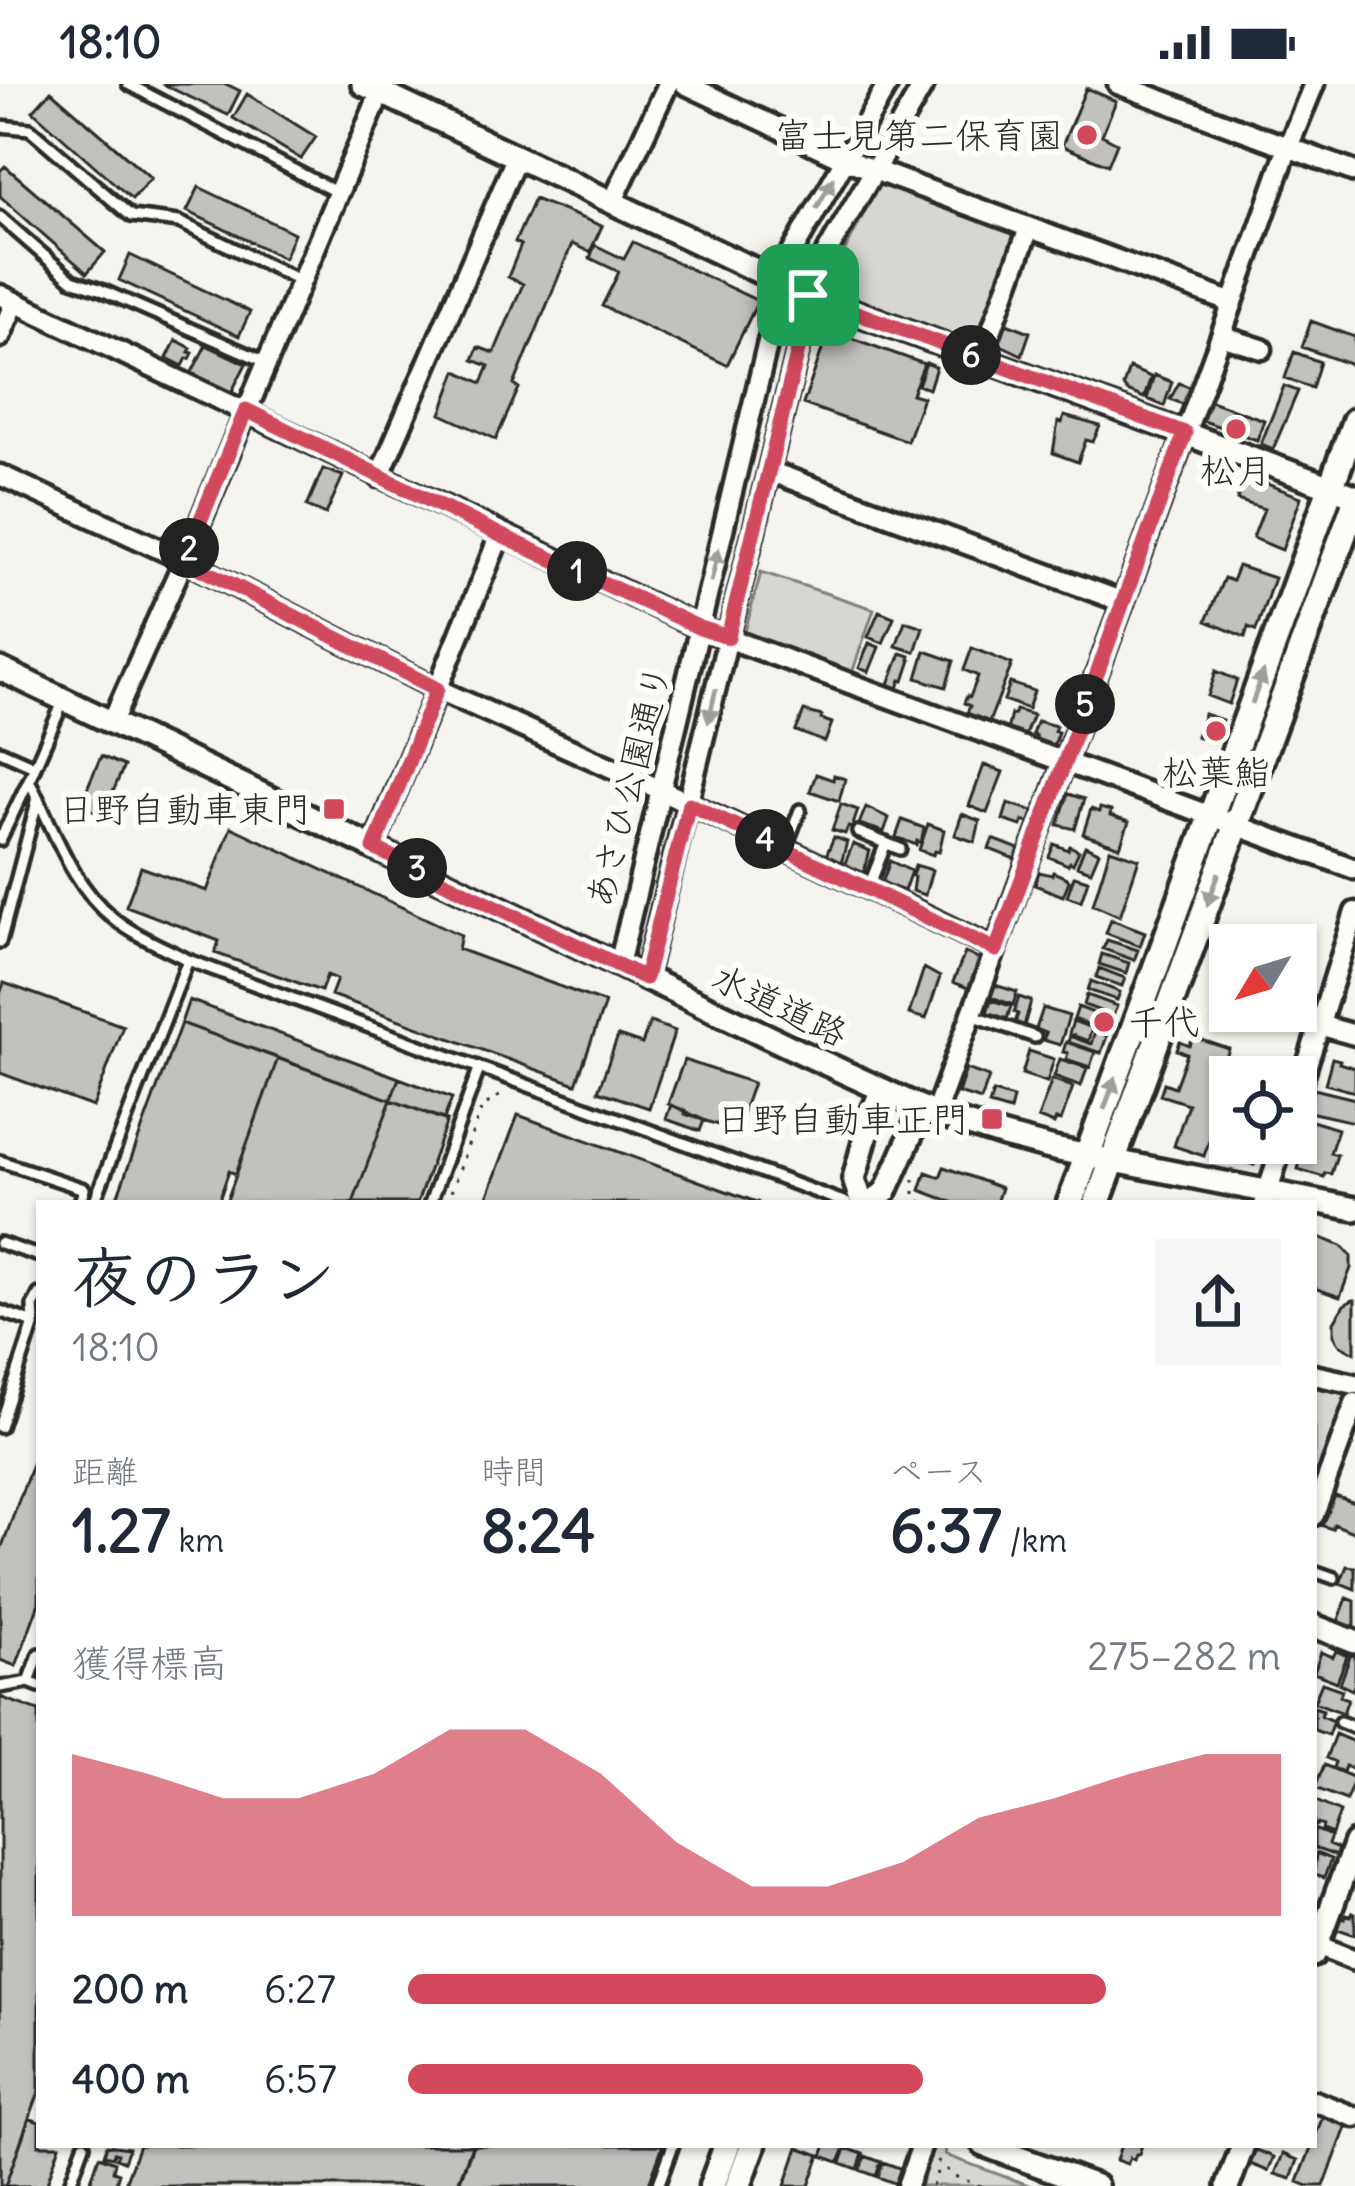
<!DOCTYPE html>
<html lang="ja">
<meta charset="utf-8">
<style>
:root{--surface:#fff;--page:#f6f6f7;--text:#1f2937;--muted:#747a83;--accent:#d1495b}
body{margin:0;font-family:Delius,"Klee One",sans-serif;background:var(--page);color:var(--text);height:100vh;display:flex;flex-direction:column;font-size:45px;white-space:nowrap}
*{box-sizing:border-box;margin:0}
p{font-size:39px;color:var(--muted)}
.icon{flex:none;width:66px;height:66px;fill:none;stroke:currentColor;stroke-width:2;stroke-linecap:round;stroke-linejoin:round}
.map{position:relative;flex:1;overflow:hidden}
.details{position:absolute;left:36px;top:1116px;width:1281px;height:948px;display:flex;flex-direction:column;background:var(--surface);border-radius:0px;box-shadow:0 3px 9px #0004}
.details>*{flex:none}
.needle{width:78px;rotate:232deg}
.fabs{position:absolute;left:1209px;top:840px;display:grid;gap:24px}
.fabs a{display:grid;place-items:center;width:108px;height:108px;border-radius:0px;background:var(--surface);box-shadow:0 3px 9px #0004;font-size:60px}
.pin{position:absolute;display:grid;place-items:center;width:102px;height:102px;color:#fff;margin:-51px;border-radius:24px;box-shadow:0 6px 18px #0006}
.km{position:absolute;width:60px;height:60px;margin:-30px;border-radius:50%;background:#222;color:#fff;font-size:33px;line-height:60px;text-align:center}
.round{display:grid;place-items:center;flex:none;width:126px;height:126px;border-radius:0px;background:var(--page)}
.head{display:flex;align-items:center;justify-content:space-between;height:204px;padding:0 36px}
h1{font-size:66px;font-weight:700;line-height:90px}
.stats{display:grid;grid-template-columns:repeat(3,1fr);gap:18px;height:204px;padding:12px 36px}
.stats div{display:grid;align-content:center}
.stats b{font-size:60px;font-weight:700}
.stats small{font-size:33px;font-weight:400}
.stats p{font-size:33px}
.chart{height:336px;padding:24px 36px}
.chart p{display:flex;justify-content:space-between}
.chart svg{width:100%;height:216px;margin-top:12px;fill:var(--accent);opacity:.7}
ul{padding:0 36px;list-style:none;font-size:39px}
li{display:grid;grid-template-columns:192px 144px 1fr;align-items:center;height:90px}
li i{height:30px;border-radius:15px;background:var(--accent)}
.status{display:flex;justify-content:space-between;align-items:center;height:84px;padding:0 60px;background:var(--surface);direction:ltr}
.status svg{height:33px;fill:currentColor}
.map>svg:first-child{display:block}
.green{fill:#d7d6d2;stroke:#81807e;stroke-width:3}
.building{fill:#c2c1be;stroke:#2b2b2b;stroke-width:3}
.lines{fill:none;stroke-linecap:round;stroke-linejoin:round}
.service-casing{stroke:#2b2b2b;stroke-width:18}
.minor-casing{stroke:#2b2b2b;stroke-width:27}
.tertiary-casing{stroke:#2b2b2b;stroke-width:30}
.secondary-casing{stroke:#2b2b2b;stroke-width:33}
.path{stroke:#2b2b2b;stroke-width:3;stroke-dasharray:3 9;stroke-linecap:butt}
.service{stroke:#fdfcf7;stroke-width:9}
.minor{stroke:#fdfcf7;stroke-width:18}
.tertiary{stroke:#fdfcf7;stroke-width:21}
.secondary{stroke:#fdfcf7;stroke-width:24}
.oneway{fill:#9e9e9b}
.route-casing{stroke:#fff;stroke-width:24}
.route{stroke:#d1495b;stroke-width:15}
.poi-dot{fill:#d1495b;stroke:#fdfcf7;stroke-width:4.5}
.labels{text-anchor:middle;stroke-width:12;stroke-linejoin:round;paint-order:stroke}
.poi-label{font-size:36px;fill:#2b2b2b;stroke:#fdfcf7;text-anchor:end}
.street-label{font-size:36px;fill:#2b2b2b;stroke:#fdfcf7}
</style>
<div class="status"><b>18:10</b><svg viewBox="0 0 49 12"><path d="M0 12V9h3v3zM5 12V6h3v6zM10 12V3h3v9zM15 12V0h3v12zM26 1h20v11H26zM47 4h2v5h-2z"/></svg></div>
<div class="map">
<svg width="1355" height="2102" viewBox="0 0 1355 2102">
<rect width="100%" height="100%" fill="#f5f4ef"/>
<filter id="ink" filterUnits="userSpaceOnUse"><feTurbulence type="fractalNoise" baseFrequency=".00833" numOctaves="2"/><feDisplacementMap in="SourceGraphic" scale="24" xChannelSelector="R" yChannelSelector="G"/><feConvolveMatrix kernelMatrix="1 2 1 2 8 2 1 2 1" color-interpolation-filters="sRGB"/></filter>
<g filter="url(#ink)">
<path class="green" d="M883 91 1023 150 981 261 827 203Z
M761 488 874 525 850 595 743 555Z
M1314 1299 1345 1306 1349 1312 1314 1408Z
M935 2062 946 2066 945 2071 1031 2102H915L928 2066Z"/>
<path class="building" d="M162 0H226L240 7 228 31Z
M1086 4 1116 17 1102 51 1117 59 1108 81 1062 62Z
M51 7 151 94 132 115 33 27Z
M247 10 316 53 301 75 233 34Z
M5 82 105 168 87 189 0 112V87Z
M199 103 294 149 284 174 187 127Z
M534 115 602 142 590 168 572 160 514 301 519 304 496 355 441 330 457 287 482 299 489 282 473 276 478 263 494 269 523 200 508 193 521 161 515 158Z
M633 158 758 217 727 281 602 222 619 188 590 174 595 161 624 175Z
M130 171 250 228 239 252 119 196Z
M1311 237 1355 253V282L1302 263Z
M1004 238 1030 248 1022 271 1001 261 998 252Z
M829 246 924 280 912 310 923 313 907 357 803 320Z
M176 256 191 264 189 268 193 269 190 275 187 274 183 282 167 274Z
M206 261 246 280 231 309 191 290Z
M1294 268 1320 278 1312 304 1285 294Z
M926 279 936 283 929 305 918 301Z
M1129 284 1151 293 1144 314 1127 307 1123 302Z
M1154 291 1172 298 1164 322 1147 315Z
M1179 299 1192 304 1185 321 1170 315Z
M1284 302 1298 307 1273 365 1261 360Z
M1205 315 1264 336 1257 356 1198 335Z
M1064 332 1100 342 1093 358 1086 356 1078 378 1053 369 1058 338 1062 339Z
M323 385 343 392 326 430 307 422Z
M1244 391 1301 413 1282 466 1253 454 1264 425 1237 416Z
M1238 482 1274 494 1256 546 1248 543 1245 553 1206 537 1224 494 1232 497Z
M879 527 894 533 883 559 868 553Z
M905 537 923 543 915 568 896 562Z
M869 559 879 563 869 588 859 584Z
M972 564 1012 580 989 638 967 629 970 622 964 619 967 612 970 613 978 592 964 586Z
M925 567 954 577 946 603 917 594Z
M901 569 910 572 909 575 911 576 904 597 901 596 898 604 889 600Z
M1216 587 1237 596 1229 620 1208 612Z
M1010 599 1034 607 1028 625 1004 616Z
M1016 626 1033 631 1024 653 1007 647 1011 630 1014 631Z
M804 627 822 632 821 635 832 639 825 658 796 647Z
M1204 630 1222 636 1214 658 1196 652Z
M1037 637 1056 642 1054 647 1058 648 1053 665 1034 659 1036 652 1032 650Z
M101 672 124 682 103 731 86 723 88 717 83 714Z
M984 681 1003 688 987 729 969 722Z
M816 690 833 696 834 691 845 695 839 717 810 707Z
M1068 710 1084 715 1075 745 1058 741Z
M1008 719 1036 728 1032 740 1023 737 1021 742 1003 736Z
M841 720 858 726 852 744 848 743 845 750 832 746Z
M866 723 889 734 884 748 859 740Z
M1100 724 1111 727 1110 732 1129 738 1120 763 1083 750 1091 725 1099 728Z
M962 730 980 737 975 758 955 751Z
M902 736 924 744 921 759 917 757 916 761 896 753Z
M928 740 944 746 939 768 935 767 933 771 919 766Z
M231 743 461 851 458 865 605 919 576 1000 331 911 337 895 327 891 321 907 215 869 219 857 126 822 141 783 207 807Z
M834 753 847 758 841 780 825 774Z
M993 755 1019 765 1015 775 989 765Z
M853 760 870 767 864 788 843 784Z
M1054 760 1068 766 1070 762 1079 767 1073 780 1070 778 1068 781 1049 773Z
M1085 762 1099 768 1091 787 1077 782Z
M1110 765 1139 775 1120 832 1093 820Z
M890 777 911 787 904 807 882 799Z
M915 781 932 786 925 811 912 807 914 793 912 792Z
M1039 788 1052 791 1053 788 1067 794 1069 797 1063 812 1035 801Z
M1074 792 1088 796 1081 817 1067 812Z
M1111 835 1145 848 1140 862 1106 849Z
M1107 856 1138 866 1134 876 1103 865Z
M965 869 981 876 970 905 953 898Z
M1102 870 1129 879 1126 889 1099 880Z
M924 884 940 893 926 935 909 930Z
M1099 884 1125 894 1122 902 1096 893Z
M1091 897 1120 908 1117 916 1088 906Z
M4 899 123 942 93 1023 0 989V910Z
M995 901 1017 908 1013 921 991 913Z
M1087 911 1117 922 1113 932 1084 921Z
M1019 913 1031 917 1024 942 1015 939 1018 930 1014 928Z
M189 916 399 994 391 1016 181 939Z
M991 916 1011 922 1007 935 987 928Z
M1078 923 1107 934 1102 946 1074 935Z
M1043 924 1069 932 1060 961 1043 956 1046 949 1036 945Z
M1073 937 1092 944 1088 957 1069 950Z
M650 938 675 947 649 1024 598 1007 618 952 642 960Z
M181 939 278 974 236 1090 229 1087 218 1119H115Z
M1095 947 1107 952 1101 969 1068 958 1070 952 1091 960Z
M1193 953 1229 965 1209 1024 1224 1030 1214 1059 1209 1057 1204 1072 1174 1062 1188 1020 1160 1011 1164 999 1175 1003 1187 970 1177 966 1180 958 1190 962Z
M1066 958 1095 968 1090 983 1066 975 1068 969 1063 968Z
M1029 967 1054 975 1047 998 1022 990Z
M278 974 391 1016 353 1119H226Z
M1332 974 1340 976 1339 979 1355 984V1008L1325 1000Z
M1060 975 1087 984 1081 1002 1054 992Z
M684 976 753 999 736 1047 685 1030 686 1027 668 1020Z
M1249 976 1282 988 1280 993H1243Z
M966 985 989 993 981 1016 958 1009Z
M399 994 452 1014 444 1035 391 1016Z
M1052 995 1073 1003 1061 1037 1056 1035 1054 1040 1038 1034Z
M1314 1005 1355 1015 1354 1038 1309 1028Z
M993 1008 1013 1014 1010 1027 989 1021Z
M391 1016 447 1037 417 1119H353Z
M671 1021 704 1036 700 1047 666 1035Z
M518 1031 759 1119H485Z
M1312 1037 1338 1045 1330 1069 1337 1071 1331 1090 1325 1089 1324 1093 1298 1085Z
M1237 1059H1269L1265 1074 1257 1072 1254 1081 1239 1076 1240 1071 1234 1069Z
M944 1083 1001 1104 996 1119H954L920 1106 926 1088 940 1093Z
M1314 1151 1342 1162 1351 1172V1184L1340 1213 1314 1204Z
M1353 1216H1355V1269L1339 1260 1334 1251V1238L1344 1221Z
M39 1361V1519L16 1582 0 1576V1468Z
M1335 1412 1355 1419V1449L1334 1440 1332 1445 1320 1441 1323 1433 1326 1434Z
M1347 1482 1355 1483V1505L1340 1499Z
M1347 1514 1355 1517V1544L1338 1538Z
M1336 1567 1347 1572 1337 1598 1314 1589 1321 1568 1333 1573Z
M1351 1570 1355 1571V1599L1352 1606 1340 1600Z
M1322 1599 1342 1606 1340 1612 1348 1615 1343 1629 1314 1618Z
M0 1613 39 1627V2008L5 2102H0Z
M1314 1623 1323 1626 1321 1632 1333 1637 1328 1651 1314 1646Z
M1335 1650 1354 1658 1355 1686 1345 1682 1343 1688 1333 1684 1335 1678 1326 1674Z
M1324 1681 1355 1694 1346 1716 1315 1704Z
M1314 1716 1340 1728 1332 1750 1322 1746 1323 1742 1317 1740 1314 1744Z
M1314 1745 1331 1752 1328 1761 1338 1765 1336 1772 1314 1764Z
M1316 1769 1331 1775 1324 1794 1314 1791Z
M1352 1829 1355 1830V1851L1338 1845 1342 1834 1345 1835 1346 1831 1351 1832Z
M1323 2032 1347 2041 1324 2102H1308L1298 2098Z
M29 2034 39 2038V2061H60L46 2102H5Z
M107 2061 129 2064 124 2077 116 2074 118 2069 114 2068 113 2073 104 2071Z
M139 2061H472L457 2102H124Z
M473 2061H663L648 2102H458Z
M826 2061 845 2064 839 2078 822 2072Z
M1121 2061H1142L1139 2070H1136L1134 2076 1130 2074 1127 2080 1116 2076Z
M798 2063 820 2071 809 2102H785Z
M846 2064 863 2070 858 2085 841 2079Z
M1256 2066 1274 2073 1268 2087 1250 2080Z
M1283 2070 1298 2076 1291 2095 1275 2090Z
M99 2072 115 2078 113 2087 119 2089 115 2102H89Z
M865 2072 881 2078 876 2092 860 2086Z
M883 2078 902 2085 897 2100 878 2093Z"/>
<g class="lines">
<g class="service-casing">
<path id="service" d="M128 0 336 108
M0 42 30 45 131 132 179 138 301 197
M0 133 72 196 99 205 266 278
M64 616 29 696C52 741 71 801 113 834 134 851 163 863 188 876L846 1119
M0 667 34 682
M858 748 900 765
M0 756 29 696
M785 765 800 726
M868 805 886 759
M0 858 38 714
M972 931 1035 953
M0 1077 84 1105 80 1119
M94 1119 188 876
M430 1119 479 985
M0 1159 39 1172
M0 1227 34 1239
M0 1343 34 1239 33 1222 39 1210
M1314 1487 1334 1494
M29 1598 39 1570
M0 1603 29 1598 39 1602
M1340 1638 1355 1644
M69 2102 84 2061
M658 2102 673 2061"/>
</g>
<g class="minor-casing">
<path id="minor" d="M685 0 844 75 1233 219
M1118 0 1355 88
M612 119 668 0
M0 211 700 544 1355 785
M1221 252 1262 265
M0 253 15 218
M981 275 1029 144
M769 387 1123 518
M0 391 184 476 437 605 661 706 996 865
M379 393 516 74
M112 638 184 476 384 0
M373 764 500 451
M619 881 782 199 790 172 888 0
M645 894 804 242 808 211 818 184 924 0
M1319 941 1355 951
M1296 1016 1355 828
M935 1030 1221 252 1288 63 1314 0
M1264 1119 1283 1059
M1314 1291 1355 1300
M1314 1431 1355 1319
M1318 1861 1355 1876
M1314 2017 1355 2033
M907 2102 922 2061"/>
</g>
<g class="tertiary-casing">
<path id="tertiary" d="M363 0 808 211 1355 412
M0 585 807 971 935 1030 1004 1052 1054 1065 1355 1125
M862 1119 854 1095 872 1029 882 1006
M872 1119 886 1107 923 1024
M1314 1542 1355 1558
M1314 1871 1355 1759
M984 2061 1096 2102
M1228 2102 1243 2061"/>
</g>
<g class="secondary-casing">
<path id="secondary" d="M1070 1119 1355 337
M1097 1119 1355 419
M712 2102 727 2061
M738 2102 753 2061"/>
</g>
<path class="path" d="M914 1095V1111L922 1119
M447 1119 482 1023 501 1011
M937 2077 954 2092 981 2102
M932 2102 940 2080"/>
<use href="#service" class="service"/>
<use href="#minor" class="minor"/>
<use href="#tertiary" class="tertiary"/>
<use href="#secondary" class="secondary"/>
</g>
<defs><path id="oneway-solid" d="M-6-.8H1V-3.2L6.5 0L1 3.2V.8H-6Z" transform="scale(3)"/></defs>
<g class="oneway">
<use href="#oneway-solid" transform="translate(825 109) rotate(-61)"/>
<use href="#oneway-solid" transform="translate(715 481) rotate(-77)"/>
<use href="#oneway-solid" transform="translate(1258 603) rotate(-70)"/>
<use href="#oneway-solid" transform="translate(712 622) rotate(103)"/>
<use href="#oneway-solid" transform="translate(1213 805) rotate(110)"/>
<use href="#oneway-solid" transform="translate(1110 1009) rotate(-70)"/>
</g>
</g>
<g class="lines" filter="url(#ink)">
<g class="route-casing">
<path id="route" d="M808 211 1185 349 996 866 689 720 645 894 374 764 437 605 184 476 246 326 500 451 700 544 728 553 804 242Z"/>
</g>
<use href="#route" class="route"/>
</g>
<g class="poi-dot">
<circle cx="1087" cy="51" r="12"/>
<circle cx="1236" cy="345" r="12"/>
<circle cx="1216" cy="647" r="12"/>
<rect x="322" y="713" width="24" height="24" rx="6"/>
<circle cx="1104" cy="938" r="12"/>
<rect x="980" y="1023" width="24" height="24" rx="6"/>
</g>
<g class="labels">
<g class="poi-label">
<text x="1063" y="64">富士見第二保育園</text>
<text x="1236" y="399" text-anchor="middle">松月</text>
<text x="1216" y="701" text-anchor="middle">松葉鮨</text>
<text x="310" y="738">日野自動車東門</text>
<text x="1128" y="951" text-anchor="start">千代</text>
<text x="968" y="1048">日野自動車正門</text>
</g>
<g class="street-label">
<text transform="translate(628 702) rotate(-76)" y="13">あさひ公園通り</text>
<text transform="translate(780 921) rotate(25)" y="13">水道道路</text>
</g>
</g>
</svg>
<div class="fabs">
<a><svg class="needle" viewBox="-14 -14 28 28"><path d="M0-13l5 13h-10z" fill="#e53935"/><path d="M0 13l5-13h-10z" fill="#747a83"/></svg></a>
<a><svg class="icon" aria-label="locate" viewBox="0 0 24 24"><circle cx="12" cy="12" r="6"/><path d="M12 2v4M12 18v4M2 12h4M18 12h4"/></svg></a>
</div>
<div class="pin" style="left:808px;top:211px;background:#1e9e55"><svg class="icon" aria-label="arrive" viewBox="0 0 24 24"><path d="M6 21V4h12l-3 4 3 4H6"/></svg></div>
<b class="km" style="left:577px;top:487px">1</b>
<b class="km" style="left:189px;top:464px">2</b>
<b class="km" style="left:417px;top:784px">3</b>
<b class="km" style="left:765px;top:755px">4</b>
<b class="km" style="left:1085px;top:620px">5</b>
<b class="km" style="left:971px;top:271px">6</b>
<section class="details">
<div class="head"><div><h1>夜のラン</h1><p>18:10</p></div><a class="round"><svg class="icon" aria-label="share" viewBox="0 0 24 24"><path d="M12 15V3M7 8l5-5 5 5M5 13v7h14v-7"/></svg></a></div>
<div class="stats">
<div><p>距離</p><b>1.27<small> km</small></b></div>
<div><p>時間</p><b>8:24</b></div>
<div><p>ペース</p><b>6:37<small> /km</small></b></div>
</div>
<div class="chart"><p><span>獲得標高</span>275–282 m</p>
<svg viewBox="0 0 160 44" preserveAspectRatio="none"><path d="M0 44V11L10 15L20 20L30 20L40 15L50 6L60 6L70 15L80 29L90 38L100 38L110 33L120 24L130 20L140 15L150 11L160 11V44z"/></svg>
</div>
<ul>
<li><b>200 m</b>6:27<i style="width:80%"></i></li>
<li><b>400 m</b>6:57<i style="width:59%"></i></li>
</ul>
</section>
</div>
